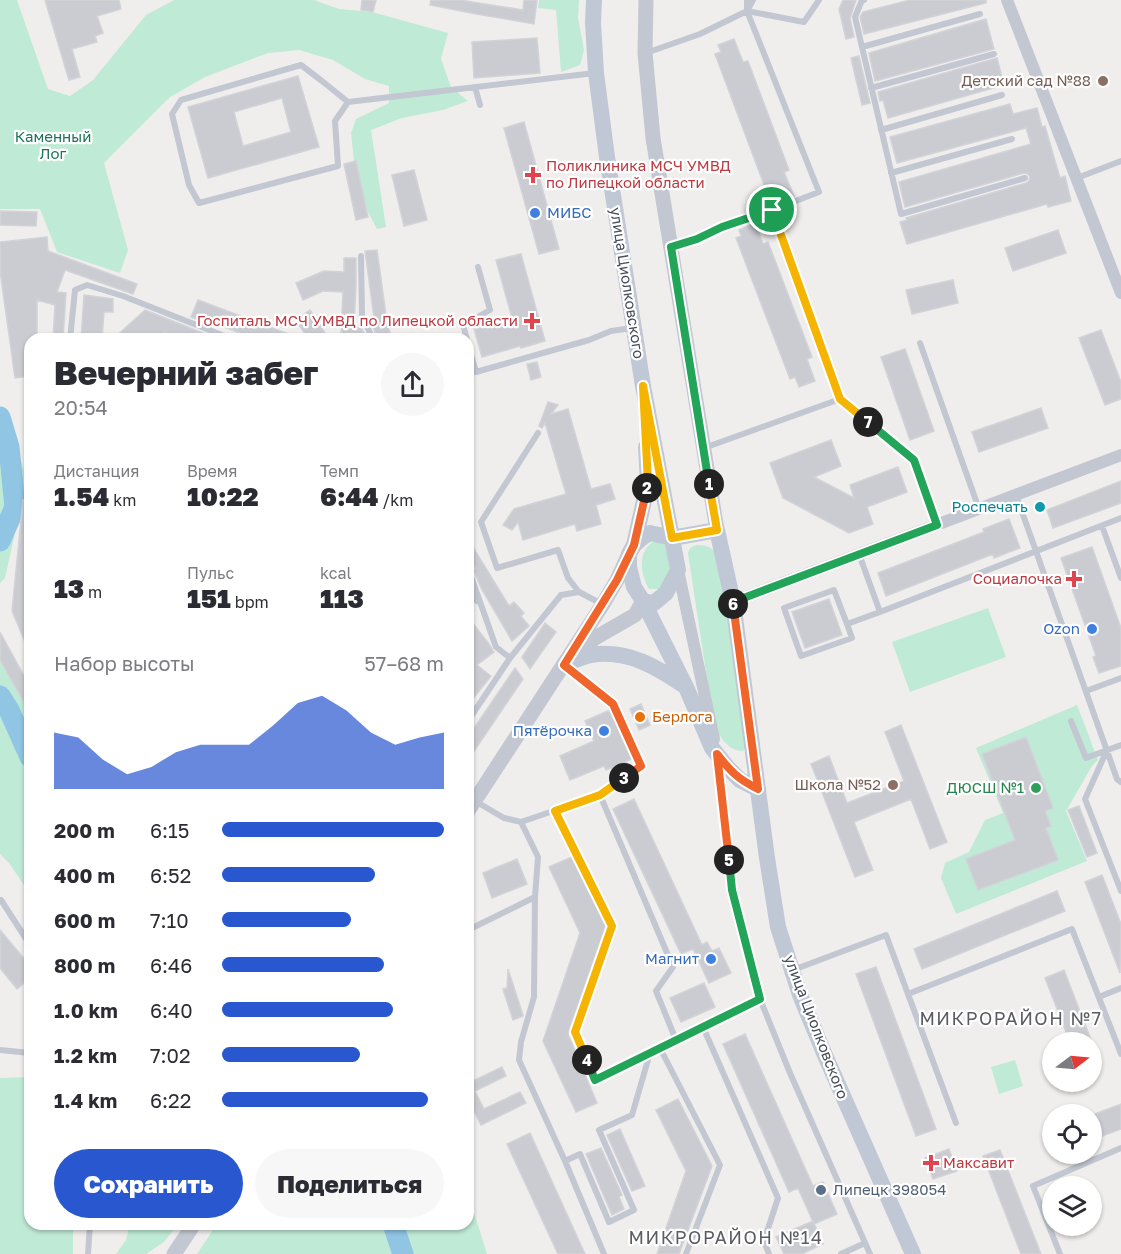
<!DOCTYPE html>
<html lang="ru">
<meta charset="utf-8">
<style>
:root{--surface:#fff;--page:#f7f7f7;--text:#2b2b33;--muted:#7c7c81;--accent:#2857cf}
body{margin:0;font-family:"Golos Text",sans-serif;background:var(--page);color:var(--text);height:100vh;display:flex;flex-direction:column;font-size:22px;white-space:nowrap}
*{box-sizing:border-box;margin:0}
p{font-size:20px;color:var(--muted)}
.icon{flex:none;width:33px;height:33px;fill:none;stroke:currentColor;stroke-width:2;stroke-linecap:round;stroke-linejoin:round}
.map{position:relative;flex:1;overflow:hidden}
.side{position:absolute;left:24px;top:333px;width:450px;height:897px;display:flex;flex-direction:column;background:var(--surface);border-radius:18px;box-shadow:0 2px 4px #0004}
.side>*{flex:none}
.needle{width:39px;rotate:74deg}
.fabs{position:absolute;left:1042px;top:1032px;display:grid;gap:12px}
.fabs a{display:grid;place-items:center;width:60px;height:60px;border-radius:50%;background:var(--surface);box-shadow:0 2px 4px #0004;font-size:30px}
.pin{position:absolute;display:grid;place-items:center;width:51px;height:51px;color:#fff;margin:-26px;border:3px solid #fff;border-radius:50%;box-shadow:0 2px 6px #0007}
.km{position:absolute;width:30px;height:30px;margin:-15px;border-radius:50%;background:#222;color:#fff;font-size:16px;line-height:30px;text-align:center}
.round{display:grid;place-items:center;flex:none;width:63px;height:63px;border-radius:32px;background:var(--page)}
.overview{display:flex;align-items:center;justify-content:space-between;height:102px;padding:0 30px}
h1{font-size:33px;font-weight:800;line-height:45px}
.stats{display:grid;grid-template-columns:repeat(3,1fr);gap:9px;height:102px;padding:6px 30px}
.stats div{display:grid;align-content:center}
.stats b{font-size:26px;font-weight:800}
.stats small{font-size:16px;font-weight:400}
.stats p{font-size:16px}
.chart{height:168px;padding:12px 30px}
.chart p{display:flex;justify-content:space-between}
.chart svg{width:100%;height:108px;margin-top:6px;fill:var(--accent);opacity:.7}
.cta{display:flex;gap:12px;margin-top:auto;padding:12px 30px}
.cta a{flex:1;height:69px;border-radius:36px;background:var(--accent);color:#fff;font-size:24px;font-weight:800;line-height:69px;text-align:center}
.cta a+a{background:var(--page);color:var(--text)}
ul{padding:0 30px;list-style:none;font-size:20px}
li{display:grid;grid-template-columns:96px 72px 1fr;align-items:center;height:45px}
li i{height:15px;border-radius:8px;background:var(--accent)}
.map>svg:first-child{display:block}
.green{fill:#bfead6}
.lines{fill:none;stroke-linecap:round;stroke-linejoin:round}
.river{stroke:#90c5e4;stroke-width:21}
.building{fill:#cbccd2;stroke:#d2d3d8;stroke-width:1.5;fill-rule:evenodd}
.service{stroke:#c2c7d1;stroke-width:6}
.minor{stroke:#c2c7d1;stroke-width:12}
.tertiary{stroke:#c2c7d1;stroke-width:15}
.secondary{stroke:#c1c8d5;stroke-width:16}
.split-1-casing{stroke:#fff;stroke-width:12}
.split-2-casing{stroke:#fff;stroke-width:12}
.split-3-casing{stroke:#fff;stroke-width:12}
.split-4-casing{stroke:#fff;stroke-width:12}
.split-5-casing{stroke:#fff;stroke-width:12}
.split-6-casing{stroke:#fff;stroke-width:12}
.split-7-casing{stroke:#fff;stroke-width:12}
.split-8-casing{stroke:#fff;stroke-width:12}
.split-1{stroke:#22a559;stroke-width:8}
.split-2{stroke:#f5b400;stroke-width:8}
.split-3{stroke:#f0652b;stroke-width:8}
.split-4{stroke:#f5b400;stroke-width:8}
.split-5{stroke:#22a559;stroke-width:8}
.split-6{stroke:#f0652b;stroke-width:8}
.split-7{stroke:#22a559;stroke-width:8}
.split-8{stroke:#f5b400;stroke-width:8}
.education-dot{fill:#8d6e63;stroke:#fff;stroke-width:2}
.health-dot{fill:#e0444e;stroke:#fff;stroke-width:2}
.shop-dot{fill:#3f7fe0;stroke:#fff;stroke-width:2}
.culture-dot{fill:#0f9aa8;stroke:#fff;stroke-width:2}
.food-dot{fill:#e8710a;stroke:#fff;stroke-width:2}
.leisure-dot{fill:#2e9e5b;stroke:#fff;stroke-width:2}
.service-dot{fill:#5c6f8a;stroke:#fff;stroke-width:2}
.labels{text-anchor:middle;stroke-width:4.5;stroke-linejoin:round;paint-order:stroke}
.education-label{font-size:15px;fill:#785e54;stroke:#fff;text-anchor:end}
.park-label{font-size:15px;fill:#1e7456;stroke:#fff}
.health-label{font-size:15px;fill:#be3a42;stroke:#fff;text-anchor:start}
.shop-label{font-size:15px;fill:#366cbe;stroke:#fff;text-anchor:end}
.street-label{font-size:15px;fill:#474e59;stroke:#fff}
.culture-label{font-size:15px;fill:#0d838f;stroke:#fff;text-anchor:end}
.food-label{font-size:15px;fill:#c56008;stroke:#fff;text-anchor:start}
.leisure-label{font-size:15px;fill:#27864d;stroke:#fff;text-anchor:end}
.service-label{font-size:15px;fill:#4e5e75;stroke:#fff;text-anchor:start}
.quarter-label{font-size:18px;letter-spacing:1.5px;fill:#5b5d62;stroke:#fff}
</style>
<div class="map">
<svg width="1121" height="1254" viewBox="0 0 1121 1254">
<rect width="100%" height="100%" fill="#f0eeed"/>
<path class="green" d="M0 0H17L48 89 70 96 93 80 146 15 174 0H314L339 9 372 12 448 33 441 59 451 87 468 101 443 110 402 118 371 130 386 227 377 229 368 212 355 171 351 133 356 119 389 103V86L365 79 333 60 299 50 268 53 205 77 170 97 104 163 128 250 120 273 57 252 40 209H0Z
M539 0H579L578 18 584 50 580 65 561 72 556 10 538 8Z
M17 450 27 479 5 578 0 583V462Z
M654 541 667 545 670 577 659 589H649C640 573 637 552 654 541Z
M697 545C709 545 713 548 719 558L746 747 743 751C728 751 720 737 714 725L688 553C690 547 692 546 697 545Z
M988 608 1006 657 910 692 892 642Z
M0 654 30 715V894L9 863 0 854Z
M1077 705 1098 760 1092 766 1066 811 1087 861 956 914 941 878 945 863 969 852 985 820 1003 813 976 748Z
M1015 1060 1023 1086 999 1094 991 1067Z
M30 1077V1224H73V1254H0V1078Z
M468 1193 487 1254H197L217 1224H468Z
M130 1224H178L164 1242 146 1254H116L126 1240Z"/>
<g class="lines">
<path class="river" d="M0 417 9 447 15 507 0 541
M0 696 9 710 30 757
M393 1224 403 1254"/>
</g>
<path class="building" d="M45 0H119L121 9 97 16 103 33 95 36 97 42 72 49 80 77 69 80Z
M362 0H376L373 12 361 10Z
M431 0H460L523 10 524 0H537L534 24 476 14 430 5Z
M843 0H856L850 18 854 37 846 39 839 9Z
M910 0H986V3L864 34 860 17 863 12Z
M986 19 994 49 875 81 869 53Z
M537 38 540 73 474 78 472 42Z
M734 39 743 62 748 61 789 170 784 172 794 196 777 202 775 196 769 198 715 54 721 52 718 45Z
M859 56 870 103 862 105 851 58Z
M997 58 1004 85 888 118 883 100 880 101 878 92Z
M298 76 319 147 208 178 188 107ZM282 98 291 132 243 146 234 112Z
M1010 104 1013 114 1037 108 1042 127 1045 126 1060 178 1065 176 1071 201 1048 207 1047 204 907 244 900 222 907 220 906 218 1026 183 1029 181 1030 177 1028 174 1024 173 905 207 899 182 1031 144 1026 128 897 163 890 137Z
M524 122 559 249 539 254 504 128Z
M356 161 368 217 356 220 344 164Z
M414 170 427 220 404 226 392 175Z
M0 211 37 212 36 226 0 225Z
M755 223 763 244 768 242 812 357 807 359 815 381 799 387 795 377 790 379 736 238 741 236 739 230Z
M1058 230 1066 253 1013 271 1005 248Z
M47 237 48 251 137 284 133 294 65 270 57 292 66 293 63 339H53L55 305 37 300V339H30V376L15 378 0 271V242Z
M377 250 387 322 392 339H378L370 320 374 318 365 251Z
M521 254 545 341 521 348 520 346 482 357 474 329 512 318 496 260Z
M344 258H356V284L354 328 360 325 367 339H330L341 334 343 292 323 291 303 300 296 283 324 271 344 272Z
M953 280 958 303 912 314 906 290Z
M84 295 113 299V312H104L102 339H81Z
M198 300 299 338 298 339H256L200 318 199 319 204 322 191 317Z
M145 310 218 339H176L173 335 164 332 155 339H113Z
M310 310 329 339H308L296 320Z
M1101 330 1121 382V399L1105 405 1079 338Z
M905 349 934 431 910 440 881 357Z
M537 362 541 377 531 380 527 364Z
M548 402 558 405 551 414 568 409 591 489 610 484 615 499 596 505 601 524 577 531 575 524 523 540 518 522 512 530 503 525 514 509 566 494 545 423 542 428 539 426Z
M1041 408 1048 428 979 452 972 432Z
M831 440 841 466 814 477 854 498 850 485 898 467 907 492 867 507 873 524 849 533 783 498 770 463Z
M1121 481V503L1053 528 1047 510Z
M23 500 30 501V654L12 611Z
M1009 519 1020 548 994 558 993 554 886 596 878 573 984 532 983 529Z
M468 539 509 606 514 602 524 613 521 616 529 626 512 641 481 588 474 570 476 569 468 556Z
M1092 547 1121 628V666L1099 673 1093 657 1096 656 1061 558Z
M829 599 842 635 805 648 792 612Z
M468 617 489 644 494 652 477 665 491 676 468 705Z
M545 623 556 632 530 669 522 657Z
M0 632 30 687V713L0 660Z
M515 668 523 679 468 760V737Z
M641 704 650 725 639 730 630 709Z
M610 710 632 759 626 761 628 766 615 772 613 767 606 770 604 766 570 780 560 756 594 741 585 721Z
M901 725 947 842 930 849 911 799 854 822 873 870 855 877 811 764 829 756 847 803 904 781 885 732Z
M1026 737 1053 808 1045 811 1051 826 1046 828 1058 860 978 890 966 859 1015 840 982 754Z
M634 799 702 945 707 942 712 951 719 948 731 973 709 983 693 949 681 954 613 809Z
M1079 806 1097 853 1087 857 1068 810Z
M572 857 606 926 568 1034 597 1103 576 1112 543 1041 580 933 549 867Z
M517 859 527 884 492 898 483 873Z
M1102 875 1121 924 1120 973 1085 882Z
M1057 891 1065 911 922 969 914 949Z
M0 930 27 962 25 965 30 971V978L17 989 0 968Z
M876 967 936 1129 916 1136 856 974Z
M508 969 523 1015V1016L513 1020 503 989 507 988Z
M1064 970 1079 1009 1092 1042H1070L1045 978Z
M704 983 715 1007 681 1022 670 998Z
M745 1034 813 1186 823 1182 837 1214 814 1224 798 1188 789 1192 723 1044Z
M502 1067 506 1076 475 1091 484 1109 520 1092 526 1103 481 1125 468 1099V1076L471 1082Z
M678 1099 712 1166 679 1254H657L686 1171 656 1110Z
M1121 1104V1129L1092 1140V1115Z
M620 1129 645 1186 632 1191 607 1135Z
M530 1133 585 1254H558L507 1144Z
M601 1148 622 1195 619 1197 624 1209 612 1215 586 1154Z
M949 1149 957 1171 933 1179 925 1158Z
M1000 1150 1041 1254H1021L983 1156Z
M813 1221 823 1244 802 1254H784L776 1237Z"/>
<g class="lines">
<path class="service" d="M747 0V11L819 192 772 210 840 399
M864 0H862L855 17 901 214 1025 178
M747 11 804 22 819 0
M862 47 980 14
M646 53 700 34 747 11 753 0
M475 87 480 105
M871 88 994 54
M348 102 322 81 301 65 181 100 172 114 189 185 199 203 338 166 335 121 348 102 595 73
M881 130 1002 95
M891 173 1012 139
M1077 178 1121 161
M672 247 697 239 722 227 772 210
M361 256 362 316 373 339
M70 339 75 290 87 285 123 296 232 339
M467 339 463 325 490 310 478 267
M920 343 979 509
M468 344 476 372 589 340 611 331 632 328
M538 433 481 522 497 568 558 550 568 578 579 592 602 604
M704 448 840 399 914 460 937 525
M1016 495 1117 779 1121 782
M1102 526 1121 578
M859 554 880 612 1121 518
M468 568 496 647 510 658
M468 590 477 601
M847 624 834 590 784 608 801 656 852 638 847 624 880 612
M1086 691 1121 678
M468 721 510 658 561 595 579 592
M1071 721 1086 758 1121 745
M1107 750 1085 799 1121 891
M718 764 732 890 760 999 790 1073 870 1254
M600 795 673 967 656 991 676 1040
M475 801 504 818 521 822 538 857 535 897 534 997 521 1042 519 1060 565 1161 604 1254
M555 811 612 926 575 1032 595 1080 760 999
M521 822 600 795 641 766 613 704 567 667
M1 900 30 945
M468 930 535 897
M793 970 886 935 956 1123
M908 994 1072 929 1121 1054
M1099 997 1121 988
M703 1027 778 1198 764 1241 769 1254
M660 1048 720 1165 686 1254
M0 1050 30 1053
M565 1161 580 1154 609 1222 634 1210 599 1130 632 1115 650 1053
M88 1254 90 1224
M841 1254 865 1243
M1060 1254 1033 1186 1121 1148"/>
<path class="minor" d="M1007 0 1121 293
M678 570 714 739
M733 602 1121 455"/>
<path class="tertiary" d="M646 0 645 53 653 138 717 530
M576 655 595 638 635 615 643 601
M468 811 603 604 617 580 629 554
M174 1254 194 1224"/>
<path class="secondary" d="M594 0 593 23 596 73 607 157 643 386 672 538 717 530 733 602 767 858 778 927 800 995 824 1053 913 1254
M634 545 648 483 646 447
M643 601 654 603 666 593 678 570 672 538 650 533 643 537 634 545 629 554V567L634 587 643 601 686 687 712 748 728 768 740 780 758 789
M564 665C573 661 582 657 591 655 627 649 657 667 686 687"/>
</g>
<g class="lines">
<g class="split-1-casing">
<path id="split-1" d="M709 484 671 247 697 239 722 227 772 210"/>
</g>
<g class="split-2-casing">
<path id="split-2" d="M647 488 648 483 643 386 672 538 717 530 709 484"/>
</g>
<g class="split-3-casing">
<path id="split-3" d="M624 778 641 766 613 704 564 665 617 580 634 545 647 488"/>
</g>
<g class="split-4-casing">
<path id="split-4" d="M587 1060 575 1032 612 926 555 811 600 795 624 778"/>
</g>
<g class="split-5-casing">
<path id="split-5" d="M587 1060 595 1080 760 999 732 890 729 860"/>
</g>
<g class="split-6-casing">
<path id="split-6" d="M729 860 717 754C731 772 738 779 758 789L733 604"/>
</g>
<g class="split-7-casing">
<path id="split-7" d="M733 604V602L937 525 914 460 868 422"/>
</g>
<g class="split-8-casing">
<path id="split-8" d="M772 210 840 399 868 422"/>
</g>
<use href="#split-1" class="split-1"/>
<use href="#split-2" class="split-2"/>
<use href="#split-3" class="split-3"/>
<use href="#split-4" class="split-4"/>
<use href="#split-5" class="split-5"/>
<use href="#split-6" class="split-6"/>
<use href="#split-7" class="split-7"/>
<use href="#split-8" class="split-8"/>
</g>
<g class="education-dot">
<circle cx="1103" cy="81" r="6"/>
<circle cx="893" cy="785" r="6"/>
</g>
<g class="health-dot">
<path d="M530 166h6v6h6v6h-6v6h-6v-6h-6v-6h6z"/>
<path d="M529 312h6v6h6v6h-6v6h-6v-6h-6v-6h6z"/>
<path d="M1071 570h6v6h6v6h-6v6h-6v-6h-6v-6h6z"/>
<path d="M928 1154h6v6h6v6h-6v6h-6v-6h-6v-6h6z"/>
</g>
<g class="shop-dot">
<circle cx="535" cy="213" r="6"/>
<circle cx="1092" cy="629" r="6"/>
<circle cx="604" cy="731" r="6"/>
<circle cx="711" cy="959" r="6"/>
</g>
<circle class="culture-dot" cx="1040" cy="507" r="6"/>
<circle class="food-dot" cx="640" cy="717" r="6"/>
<circle class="leisure-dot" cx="1036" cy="788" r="6"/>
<circle class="service-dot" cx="821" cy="1190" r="6"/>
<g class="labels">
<g class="education-label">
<text x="1091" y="86">Детский сад №88</text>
<text x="881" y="790">Школа №52</text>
</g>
<g class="park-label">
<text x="53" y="142">Каменный<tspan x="53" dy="17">Лог</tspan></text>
</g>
<g class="health-label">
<text x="546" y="171">Поликлиника МСЧ УМВД<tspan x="546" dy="17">по Липецкой области</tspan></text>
<text x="518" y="326" text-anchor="end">Госпиталь МСЧ УМВД по Липецкой области</text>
<text x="1062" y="584" text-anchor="end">Социалочка</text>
<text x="943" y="1168">Максавит</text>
</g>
<g class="shop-label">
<text x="547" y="218" text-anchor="start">МИБС</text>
<text x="1080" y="634">Ozon</text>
<text x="592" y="736">Пятёрочка</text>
<text x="699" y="964">Магнит</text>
</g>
<g class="street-label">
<text transform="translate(627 283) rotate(81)" y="5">улица Циолковского</text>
<text transform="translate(816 1027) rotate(69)" y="5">улица Циолковского</text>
</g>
<g class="culture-label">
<text x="1028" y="512">Роспечать</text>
</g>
<g class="food-label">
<text x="652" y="722">Берлога</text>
</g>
<g class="leisure-label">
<text x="1024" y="793">ДЮСШ №1</text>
</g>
<g class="service-label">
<text x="833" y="1195">Липецк 398054</text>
</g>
<g class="quarter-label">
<text x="1011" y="1025">МИКРОРАЙОН №7</text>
<text x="726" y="1244">МИКРОРАЙОН №14</text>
</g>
</g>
</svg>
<div class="fabs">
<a><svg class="needle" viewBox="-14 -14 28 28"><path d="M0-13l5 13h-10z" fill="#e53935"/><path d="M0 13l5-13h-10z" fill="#7c7c81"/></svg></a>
<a><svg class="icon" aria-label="locate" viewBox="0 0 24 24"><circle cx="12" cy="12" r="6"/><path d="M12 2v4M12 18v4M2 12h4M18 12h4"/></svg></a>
<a><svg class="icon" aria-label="layers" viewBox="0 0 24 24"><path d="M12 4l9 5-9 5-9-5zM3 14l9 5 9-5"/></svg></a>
</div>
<div class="pin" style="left:772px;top:210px;background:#1e9e55"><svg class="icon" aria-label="arrive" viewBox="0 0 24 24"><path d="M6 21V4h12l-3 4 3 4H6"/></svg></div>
<b class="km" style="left:709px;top:484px">1</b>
<b class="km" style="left:647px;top:488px">2</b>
<b class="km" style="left:624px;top:778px">3</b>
<b class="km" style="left:587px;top:1060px">4</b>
<b class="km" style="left:729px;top:860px">5</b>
<b class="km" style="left:733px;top:604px">6</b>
<b class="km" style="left:868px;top:422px">7</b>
<section class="side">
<div class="overview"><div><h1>Вечерний забег</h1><p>20:54</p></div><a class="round"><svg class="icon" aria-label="share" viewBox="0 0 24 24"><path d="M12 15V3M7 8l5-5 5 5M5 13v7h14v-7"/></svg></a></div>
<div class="stats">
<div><p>Дистанция</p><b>1.54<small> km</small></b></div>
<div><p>Время</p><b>10:22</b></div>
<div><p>Темп</p><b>6:44<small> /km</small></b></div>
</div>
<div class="stats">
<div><b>13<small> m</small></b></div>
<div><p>Пульс</p><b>151<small> bpm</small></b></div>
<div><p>kcal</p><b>113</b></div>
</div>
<div class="chart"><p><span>Набор высоты</span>57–68 m</p>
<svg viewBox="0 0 160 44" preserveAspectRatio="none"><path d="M0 44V21L10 23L20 32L30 38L40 35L50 29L60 26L70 26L80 26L90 18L100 9L110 6L120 12L130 21L140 26L150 23L160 21V44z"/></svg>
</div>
<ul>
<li><b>200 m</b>6:15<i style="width:100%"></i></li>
<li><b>400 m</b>6:52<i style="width:69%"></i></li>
<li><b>600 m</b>7:10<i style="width:58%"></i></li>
<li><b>800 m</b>6:46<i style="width:73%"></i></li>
<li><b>1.0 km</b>6:40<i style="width:77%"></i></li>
<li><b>1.2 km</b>7:02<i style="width:62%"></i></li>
<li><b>1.4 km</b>6:22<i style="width:93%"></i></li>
</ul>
<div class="cta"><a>Сохранить</a><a>Поделиться</a></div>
</section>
</div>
